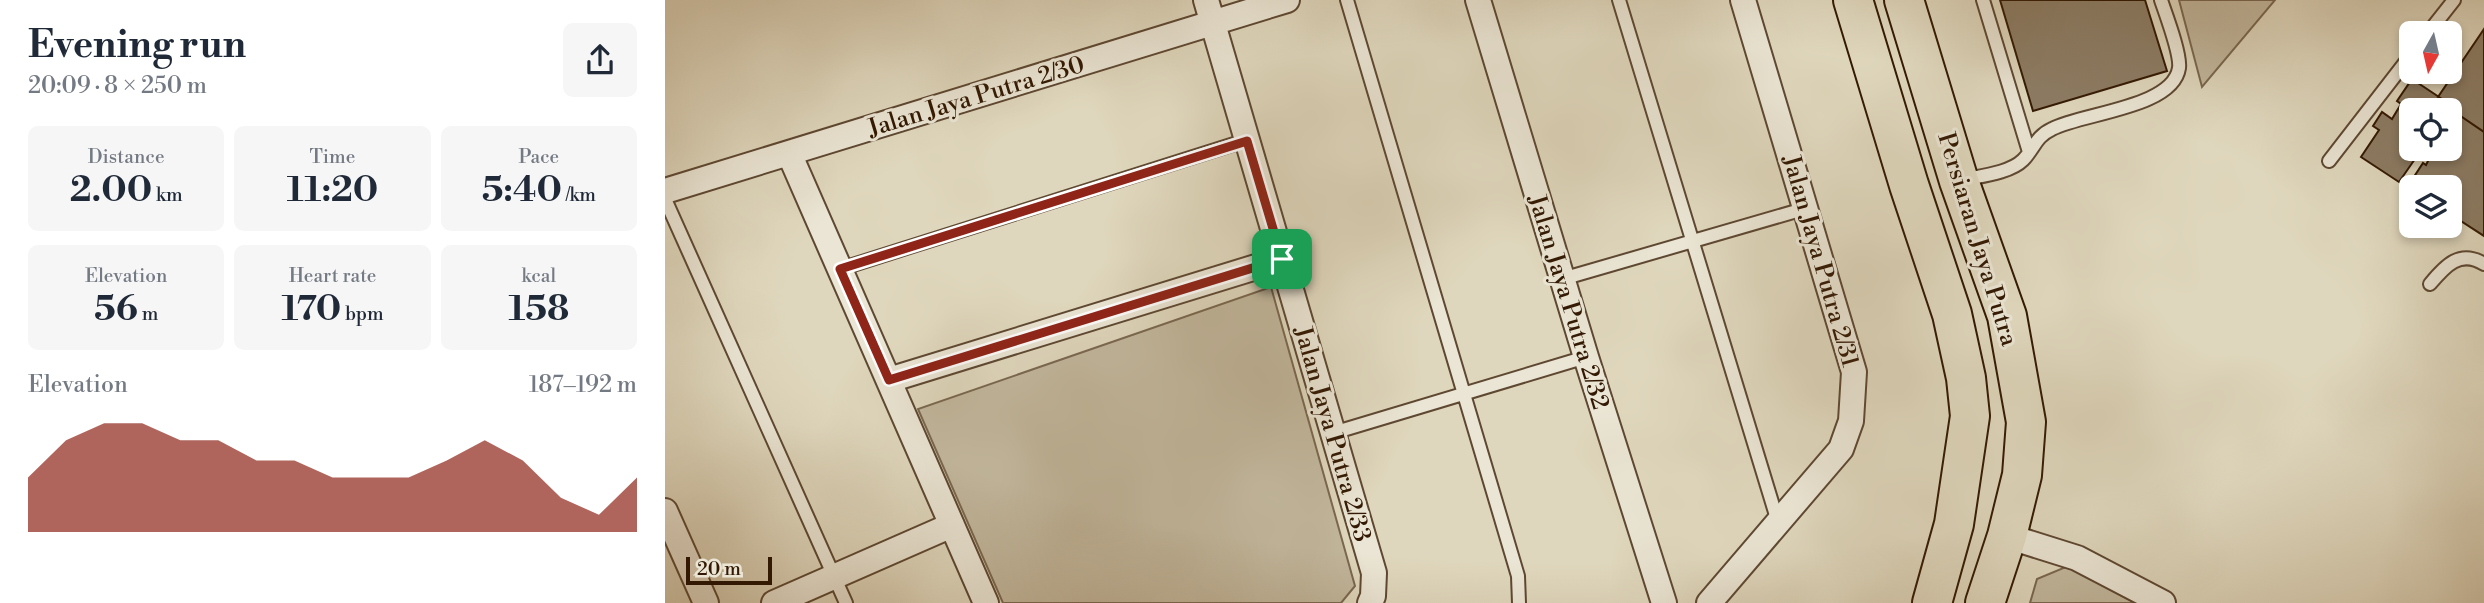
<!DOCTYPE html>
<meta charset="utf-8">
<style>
:root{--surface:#fff;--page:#f6f6f7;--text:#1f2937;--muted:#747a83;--accent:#8f2418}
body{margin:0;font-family:"Libre Bodoni",serif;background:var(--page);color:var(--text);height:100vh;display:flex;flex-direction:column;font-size:26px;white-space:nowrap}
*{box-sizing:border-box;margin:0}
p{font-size:23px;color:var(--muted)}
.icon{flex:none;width:38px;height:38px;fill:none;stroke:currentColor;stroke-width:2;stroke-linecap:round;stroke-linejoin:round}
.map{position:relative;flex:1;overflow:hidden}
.side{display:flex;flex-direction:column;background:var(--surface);width:665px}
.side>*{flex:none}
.needle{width:46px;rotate:188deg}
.tools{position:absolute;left:1734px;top:21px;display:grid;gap:14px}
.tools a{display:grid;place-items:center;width:63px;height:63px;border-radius:10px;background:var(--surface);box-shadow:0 4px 10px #0003;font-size:35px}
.scale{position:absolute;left:21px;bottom:18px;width:86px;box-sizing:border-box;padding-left:7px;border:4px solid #331903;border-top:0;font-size:19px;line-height:24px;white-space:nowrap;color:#331903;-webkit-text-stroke:5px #eae5d4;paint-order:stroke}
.pin{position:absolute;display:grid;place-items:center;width:60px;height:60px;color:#fff;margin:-30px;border-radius:14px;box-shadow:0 4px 10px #0006}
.round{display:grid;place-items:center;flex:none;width:74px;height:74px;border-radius:10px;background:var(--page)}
.head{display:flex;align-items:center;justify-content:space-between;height:119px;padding:0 28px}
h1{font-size:38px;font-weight:700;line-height:52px}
.metrics{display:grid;grid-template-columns:repeat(3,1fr);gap:10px;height:119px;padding:7px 28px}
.metrics div{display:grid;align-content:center;border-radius:10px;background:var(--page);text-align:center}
.metrics b{font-size:35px;font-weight:700}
.metrics small{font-size:19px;font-weight:400}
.metrics p{font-size:19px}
.chart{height:196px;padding:14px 28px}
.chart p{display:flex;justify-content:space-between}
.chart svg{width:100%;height:126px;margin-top:7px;fill:var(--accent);opacity:.7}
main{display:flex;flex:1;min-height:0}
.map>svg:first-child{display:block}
.green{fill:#c2b79d;stroke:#7a6850;stroke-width:2}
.building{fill:#8c7c64;stroke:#331903;stroke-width:2}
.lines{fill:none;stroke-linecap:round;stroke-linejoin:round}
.service-casing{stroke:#5e4832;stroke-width:16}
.minor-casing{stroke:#5e4832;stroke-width:28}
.primary-casing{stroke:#331903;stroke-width:42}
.service{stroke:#eae5d4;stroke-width:12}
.minor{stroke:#eae5d4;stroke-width:24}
.primary{stroke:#dfd7bd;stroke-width:38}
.route-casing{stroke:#fff;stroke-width:14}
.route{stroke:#8f2418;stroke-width:9}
.labels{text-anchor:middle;stroke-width:6;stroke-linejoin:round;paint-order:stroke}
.street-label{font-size:24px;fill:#331903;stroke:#eae5d4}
</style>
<main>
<section class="side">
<div class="head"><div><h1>Evening run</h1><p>20:09 · 8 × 250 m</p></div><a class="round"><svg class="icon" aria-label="share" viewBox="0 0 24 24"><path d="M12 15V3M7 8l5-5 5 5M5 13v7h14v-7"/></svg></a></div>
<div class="metrics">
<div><p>Distance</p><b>2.00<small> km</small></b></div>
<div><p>Time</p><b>11:20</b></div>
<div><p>Pace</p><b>5:40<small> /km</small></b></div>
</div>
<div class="metrics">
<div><p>Elevation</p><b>56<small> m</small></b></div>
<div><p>Heart rate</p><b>170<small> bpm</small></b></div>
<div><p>kcal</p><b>158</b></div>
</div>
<div class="chart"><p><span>Elevation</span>187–192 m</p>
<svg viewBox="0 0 160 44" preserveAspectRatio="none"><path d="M0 44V25L10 12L20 6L30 6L40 12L50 12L60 19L70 19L80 25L90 25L100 25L110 19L120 12L130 19L140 32L150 38L160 25V44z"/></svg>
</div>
</section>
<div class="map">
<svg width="1819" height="603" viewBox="0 0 1819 603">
<rect width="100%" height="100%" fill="#dfd7bd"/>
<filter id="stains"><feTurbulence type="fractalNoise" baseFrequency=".00286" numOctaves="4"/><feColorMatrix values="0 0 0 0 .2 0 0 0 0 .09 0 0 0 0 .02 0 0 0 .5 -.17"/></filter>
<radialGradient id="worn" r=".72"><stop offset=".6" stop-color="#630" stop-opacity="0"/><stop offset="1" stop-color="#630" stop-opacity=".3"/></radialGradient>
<path class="green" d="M1514 0H1610L1537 87Z
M606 287 690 586 676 603H338L253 409Z
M1403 566 1470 603H1365L1372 579Z"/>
<path class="building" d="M1335 0H1480L1502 71 1368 111Z
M1819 29V132L1791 113 1785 122V110H1783L1786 105 1773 97Z
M1747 79 1786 105 1783 110H1746V149H1785V122L1791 113 1819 132V236L1785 214V187L1746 188 1743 186 1758 163 1761 165 1764 159 1750 150 1746 157 1750 159 1734 182 1696 157 1714 130 1708 126 1717 112 1727 119 1736 104 1732 101Z"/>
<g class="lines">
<g class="service-casing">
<path id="service" d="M682 0 853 576 854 603
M954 0 1113 522
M1318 0 1364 152
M1763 33 1789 0
M1664 161 1746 55
M1297 180C1315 176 1345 173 1358 160 1370 148 1370 137 1387 129 1417 113 1508 108 1514 68 1516 54 1501 15 1496 0
M0 199 181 603
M175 269 582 140
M897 279 1142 208
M1765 284C1780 266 1795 249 1819 264
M668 433 921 357"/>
</g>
<g class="minor-casing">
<path id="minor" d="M541 0 709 573 708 596 705 603
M813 0 921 357 999 603
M124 153 321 603
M0 191 622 0
M224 380 617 259
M0 511 41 603
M1342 536 1412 558 1498 603
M109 603 287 525
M1044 603 1176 449 1186 421 1189 372 1078 0"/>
</g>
<g class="primary-casing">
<path id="primary" d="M1188 0 1244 185 1287 314 1301 378 1305 416 1289 524 1267 603
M1239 0 1294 181 1342 316 1361 422 1357 475 1342 536 1320 603"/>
</g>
<use href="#service" class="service"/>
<use href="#minor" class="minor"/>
<use href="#primary" class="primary"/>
</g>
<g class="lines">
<g class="route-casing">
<path id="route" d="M582 141 617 259 224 380 175 269Z"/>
</g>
<use href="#route" class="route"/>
</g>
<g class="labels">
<g class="street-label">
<text transform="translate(311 96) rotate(-17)" y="8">Jalan Jaya Putra 2/30</text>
<text transform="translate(1313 239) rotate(73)" y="8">Persiaran Jaya Putra</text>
<text transform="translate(1156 261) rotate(74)" y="8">Jalan Jaya Putra 2/31</text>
<text transform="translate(904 302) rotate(73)" y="8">Jalan Jaya Putra 2/32</text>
<text transform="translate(668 434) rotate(74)" y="8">Jalan Jaya Putra 2/33</text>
</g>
</g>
<rect width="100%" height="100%" filter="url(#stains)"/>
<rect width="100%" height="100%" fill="url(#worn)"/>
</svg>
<div class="tools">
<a><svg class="needle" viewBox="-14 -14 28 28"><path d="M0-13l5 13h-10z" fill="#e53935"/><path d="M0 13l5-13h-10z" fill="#747a83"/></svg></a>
<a><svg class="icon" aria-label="locate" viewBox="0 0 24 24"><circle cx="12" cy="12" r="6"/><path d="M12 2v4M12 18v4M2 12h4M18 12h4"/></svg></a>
<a><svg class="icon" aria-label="layers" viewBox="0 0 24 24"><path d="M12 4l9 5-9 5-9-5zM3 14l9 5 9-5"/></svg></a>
</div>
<div class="scale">20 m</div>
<div class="pin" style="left:617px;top:259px;background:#1e9e55"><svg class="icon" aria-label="arrive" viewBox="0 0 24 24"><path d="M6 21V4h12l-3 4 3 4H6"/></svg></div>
</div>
</main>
